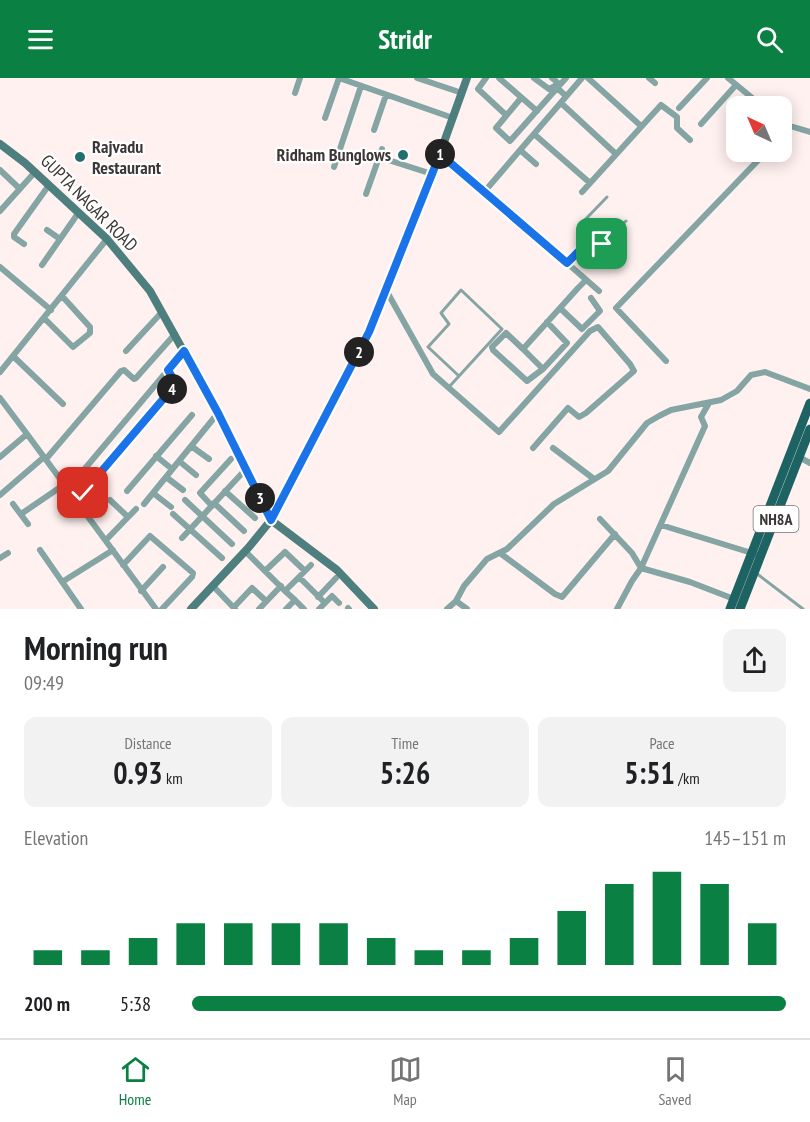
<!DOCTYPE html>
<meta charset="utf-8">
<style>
:root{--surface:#fff;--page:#f2f2f2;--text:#202124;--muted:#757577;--line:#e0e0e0;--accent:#0b8043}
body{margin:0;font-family:"PT Sans Narrow",sans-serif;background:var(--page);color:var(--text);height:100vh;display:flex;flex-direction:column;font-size:22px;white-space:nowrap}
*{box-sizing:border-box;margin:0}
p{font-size:20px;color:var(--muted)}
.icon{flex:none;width:33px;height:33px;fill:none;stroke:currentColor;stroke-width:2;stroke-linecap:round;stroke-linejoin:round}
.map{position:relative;height:531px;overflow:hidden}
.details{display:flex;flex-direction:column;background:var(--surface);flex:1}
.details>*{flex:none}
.needle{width:39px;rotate:316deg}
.fabs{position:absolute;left:726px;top:18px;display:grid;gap:12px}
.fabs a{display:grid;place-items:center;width:66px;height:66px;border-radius:12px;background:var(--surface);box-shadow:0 3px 15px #0003;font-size:30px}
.pin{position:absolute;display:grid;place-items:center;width:51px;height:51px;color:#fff;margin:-26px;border-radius:12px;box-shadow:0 3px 9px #0006}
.km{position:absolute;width:30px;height:30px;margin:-15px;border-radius:50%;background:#222;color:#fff;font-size:16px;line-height:30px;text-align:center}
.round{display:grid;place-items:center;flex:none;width:63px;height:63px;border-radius:12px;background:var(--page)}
.head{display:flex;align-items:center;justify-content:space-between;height:102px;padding:0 24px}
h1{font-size:33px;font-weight:800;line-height:45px}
.stats{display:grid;grid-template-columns:repeat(3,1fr);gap:9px;height:102px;padding:6px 24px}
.stats div{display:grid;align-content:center;border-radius:12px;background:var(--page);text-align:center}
.stats b{font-size:30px;font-weight:800}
.stats small{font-size:16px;font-weight:400}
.stats p{font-size:16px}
.chart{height:168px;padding:12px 24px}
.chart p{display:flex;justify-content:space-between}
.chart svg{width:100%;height:108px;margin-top:6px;stroke:var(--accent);stroke-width:6}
ul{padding:0 24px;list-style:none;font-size:20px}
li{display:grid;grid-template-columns:96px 72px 1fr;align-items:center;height:45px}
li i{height:15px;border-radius:8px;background:var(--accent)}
header{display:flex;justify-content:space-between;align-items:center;height:78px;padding:0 24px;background:var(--accent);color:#fff;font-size:27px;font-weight:800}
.tabs{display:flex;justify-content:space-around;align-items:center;height:84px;border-top:2px solid var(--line);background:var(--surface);font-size:16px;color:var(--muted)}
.tabs a{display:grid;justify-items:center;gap:3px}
.tabs .selected{color:var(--accent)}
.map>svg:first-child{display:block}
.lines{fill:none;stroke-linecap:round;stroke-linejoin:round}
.lane{stroke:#85a5a5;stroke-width:3}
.street{stroke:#85a5a5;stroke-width:6}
.secondary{stroke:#4d7f7e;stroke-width:8}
.primary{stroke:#1e6363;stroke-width:9}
.route-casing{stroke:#fff;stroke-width:12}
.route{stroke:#1a73e8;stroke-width:8}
.poi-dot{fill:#236e6e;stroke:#fff;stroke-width:2}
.labels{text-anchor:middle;stroke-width:4.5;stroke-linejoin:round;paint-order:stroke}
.shield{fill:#fff;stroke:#767372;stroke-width:1.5}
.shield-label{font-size:16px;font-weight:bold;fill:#3c3736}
.poi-label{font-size:18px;font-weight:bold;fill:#3c3736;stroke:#fff;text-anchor:start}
.street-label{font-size:18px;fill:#3c3736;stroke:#fff}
</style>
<header><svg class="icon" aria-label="menu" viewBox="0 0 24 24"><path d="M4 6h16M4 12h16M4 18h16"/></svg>Stridr<svg class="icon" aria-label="search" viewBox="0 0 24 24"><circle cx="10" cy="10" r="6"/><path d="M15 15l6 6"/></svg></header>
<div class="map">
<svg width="810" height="531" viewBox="0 0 810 531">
<rect width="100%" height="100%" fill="#fff1ef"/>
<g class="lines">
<path class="lane" d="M607 119 580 147 581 155 595 167H599L626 143
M568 184 589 163
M449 309 502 251 461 212 441 235 449 246 428 269 459 298
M756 495 803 531"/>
<path class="street" d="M339 0 453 40
M417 0 462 15
M486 0 478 11 506 37
M499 0 537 33
M534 0 549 11 555 8
M552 0 557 4 555 8 566 18
M588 0 641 48
M649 0 655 5
M728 0 762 28
M295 15 300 0
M521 20 496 50 510 63 566 0
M561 25 616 76
M679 30 707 0
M325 40 339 0
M782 43 790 48 810 54
M701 46 736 7
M374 52 386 17
M534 56 590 105
M782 57 790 48
M520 72 536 86
M440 76 485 113 582 0
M379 79 432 96
M334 89 361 8
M0 92 20 111
M485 113 599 213
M582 114 661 27 677 39V50L690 62
M366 116 382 71
M0 133 35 94
M47 152 60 161
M24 166 14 159V156L49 107
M42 187 79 134
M0 189 51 232
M386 212 433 296 499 354 590 253 598 249 630 286 634 293 586 335 579 339 568 330 533 370
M560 230 582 251 600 233 591 220
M44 240 73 269 90 255V249L62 218
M547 244 567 265 543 291 527 303 493 272 492 269 506 255 523 271 578 210 586 202
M523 271 543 291
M126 273 162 234
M13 278 63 326
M666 283 616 230 766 74
M168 292 181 314
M0 294 107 161
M0 320 27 356
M191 368 209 381
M553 370 594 401
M156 378 172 391
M0 379 27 356 156 531
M799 379 810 385
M46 381 121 293 124 292 134 301 136 300 175 256
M179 383 196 397
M166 399 183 412
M127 413 192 337
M225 413 255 440
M153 415 171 429
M0 417 44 379
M91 420 78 404 77 400 184 273
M76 422 176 306
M110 422 128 439
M185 422 232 466
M214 425 244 453
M13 426 28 446
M144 426 218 335
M212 428 200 415 231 381
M21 436 65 406
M173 436 222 480
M600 441 632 475 641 490 690 504 734 521
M661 447 755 476
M182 460 246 391
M106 462 136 431
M40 472 81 531
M245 473 285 513 311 487
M500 475 555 516 562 519 615 456
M0 480 8 475
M123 487 150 458 193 495 192 499 162 531
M265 493 285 474 305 493
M299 499 325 525
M62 504 113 472
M213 508 235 531
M141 513 163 489
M285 513 295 522 286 531
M318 519 336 500
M295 522 304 531
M456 523 464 508 487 481 507 471 554 426 608 393 647 345 659 338 671 332 721 322 737 313 751 297 765 294 810 311
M234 529 252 510 266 523
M348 530 349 531
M259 531 281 508
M319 531 332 518 339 525
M447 531 456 523 467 531
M617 531 632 503 641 490 705 348 701 339 709 325"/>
<path class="secondary" d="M0 66 25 85 107 161 150 213 218 335 271 442 337 492 374 531
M191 531 249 469 271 442 369 254 443 67 467 0"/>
<path class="primary" d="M730 531 810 325
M740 531 810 351"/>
</g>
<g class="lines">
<g class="route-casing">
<path id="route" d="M83 415 176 306 168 292 184 273 218 335 271 442 369 254 440 76 567 185 589 163 597 168 602 166"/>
</g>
<use href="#route" class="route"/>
</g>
<g class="poi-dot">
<circle cx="403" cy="77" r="6"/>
<circle cx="80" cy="79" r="6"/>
</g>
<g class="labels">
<rect class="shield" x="753.5" y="428" width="45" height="26" rx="4.5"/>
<g class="shield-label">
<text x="776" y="447">NH8A</text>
</g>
<g class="poi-label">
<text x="92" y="75">Rajvadu<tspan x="92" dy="21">Restaurant</tspan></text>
<text x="391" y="83" text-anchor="end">Ridham Bunglows</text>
</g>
<g class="street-label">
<text transform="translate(89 125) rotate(45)" y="6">GUPTA NAGAR ROAD</text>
</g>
</g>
</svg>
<div class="fabs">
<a><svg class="needle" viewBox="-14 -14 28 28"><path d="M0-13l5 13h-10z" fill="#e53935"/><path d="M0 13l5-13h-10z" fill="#757577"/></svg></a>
</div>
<div class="pin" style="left:602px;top:166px;background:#1e9e55"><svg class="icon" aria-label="arrive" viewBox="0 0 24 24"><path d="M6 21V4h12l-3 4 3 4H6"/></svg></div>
<div class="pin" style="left:83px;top:415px;background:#d93025"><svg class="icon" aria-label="check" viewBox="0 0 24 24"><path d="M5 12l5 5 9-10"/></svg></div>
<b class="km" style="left:440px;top:76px">1</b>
<b class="km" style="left:359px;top:274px">2</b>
<b class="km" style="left:260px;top:420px">3</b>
<b class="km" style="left:172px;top:311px">4</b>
</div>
<section class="details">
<div class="head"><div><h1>Morning run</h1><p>09:49</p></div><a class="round"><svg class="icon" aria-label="share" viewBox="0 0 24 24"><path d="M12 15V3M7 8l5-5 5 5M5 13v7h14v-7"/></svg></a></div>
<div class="stats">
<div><p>Distance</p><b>0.93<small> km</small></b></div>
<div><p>Time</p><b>5:26</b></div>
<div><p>Pace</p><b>5:51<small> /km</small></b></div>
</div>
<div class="chart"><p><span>Elevation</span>145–151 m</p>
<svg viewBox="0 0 160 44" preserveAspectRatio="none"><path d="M5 44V38M15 44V38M25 44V33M35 44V27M45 44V27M55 44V27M65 44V27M75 44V33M85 44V38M95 44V38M105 44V33M115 44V22M125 44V11M135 44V6M145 44V11M155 44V27"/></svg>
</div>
<ul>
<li><b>200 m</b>5:38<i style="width:100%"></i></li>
</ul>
</section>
<nav class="tabs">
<a class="selected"><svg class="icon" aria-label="home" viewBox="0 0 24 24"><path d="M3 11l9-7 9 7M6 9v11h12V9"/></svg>Home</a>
<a><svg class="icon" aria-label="map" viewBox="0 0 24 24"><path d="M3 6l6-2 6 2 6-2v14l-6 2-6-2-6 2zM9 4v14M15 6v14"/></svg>Map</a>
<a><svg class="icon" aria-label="saved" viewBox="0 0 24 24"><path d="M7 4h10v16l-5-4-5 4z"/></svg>Saved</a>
</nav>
